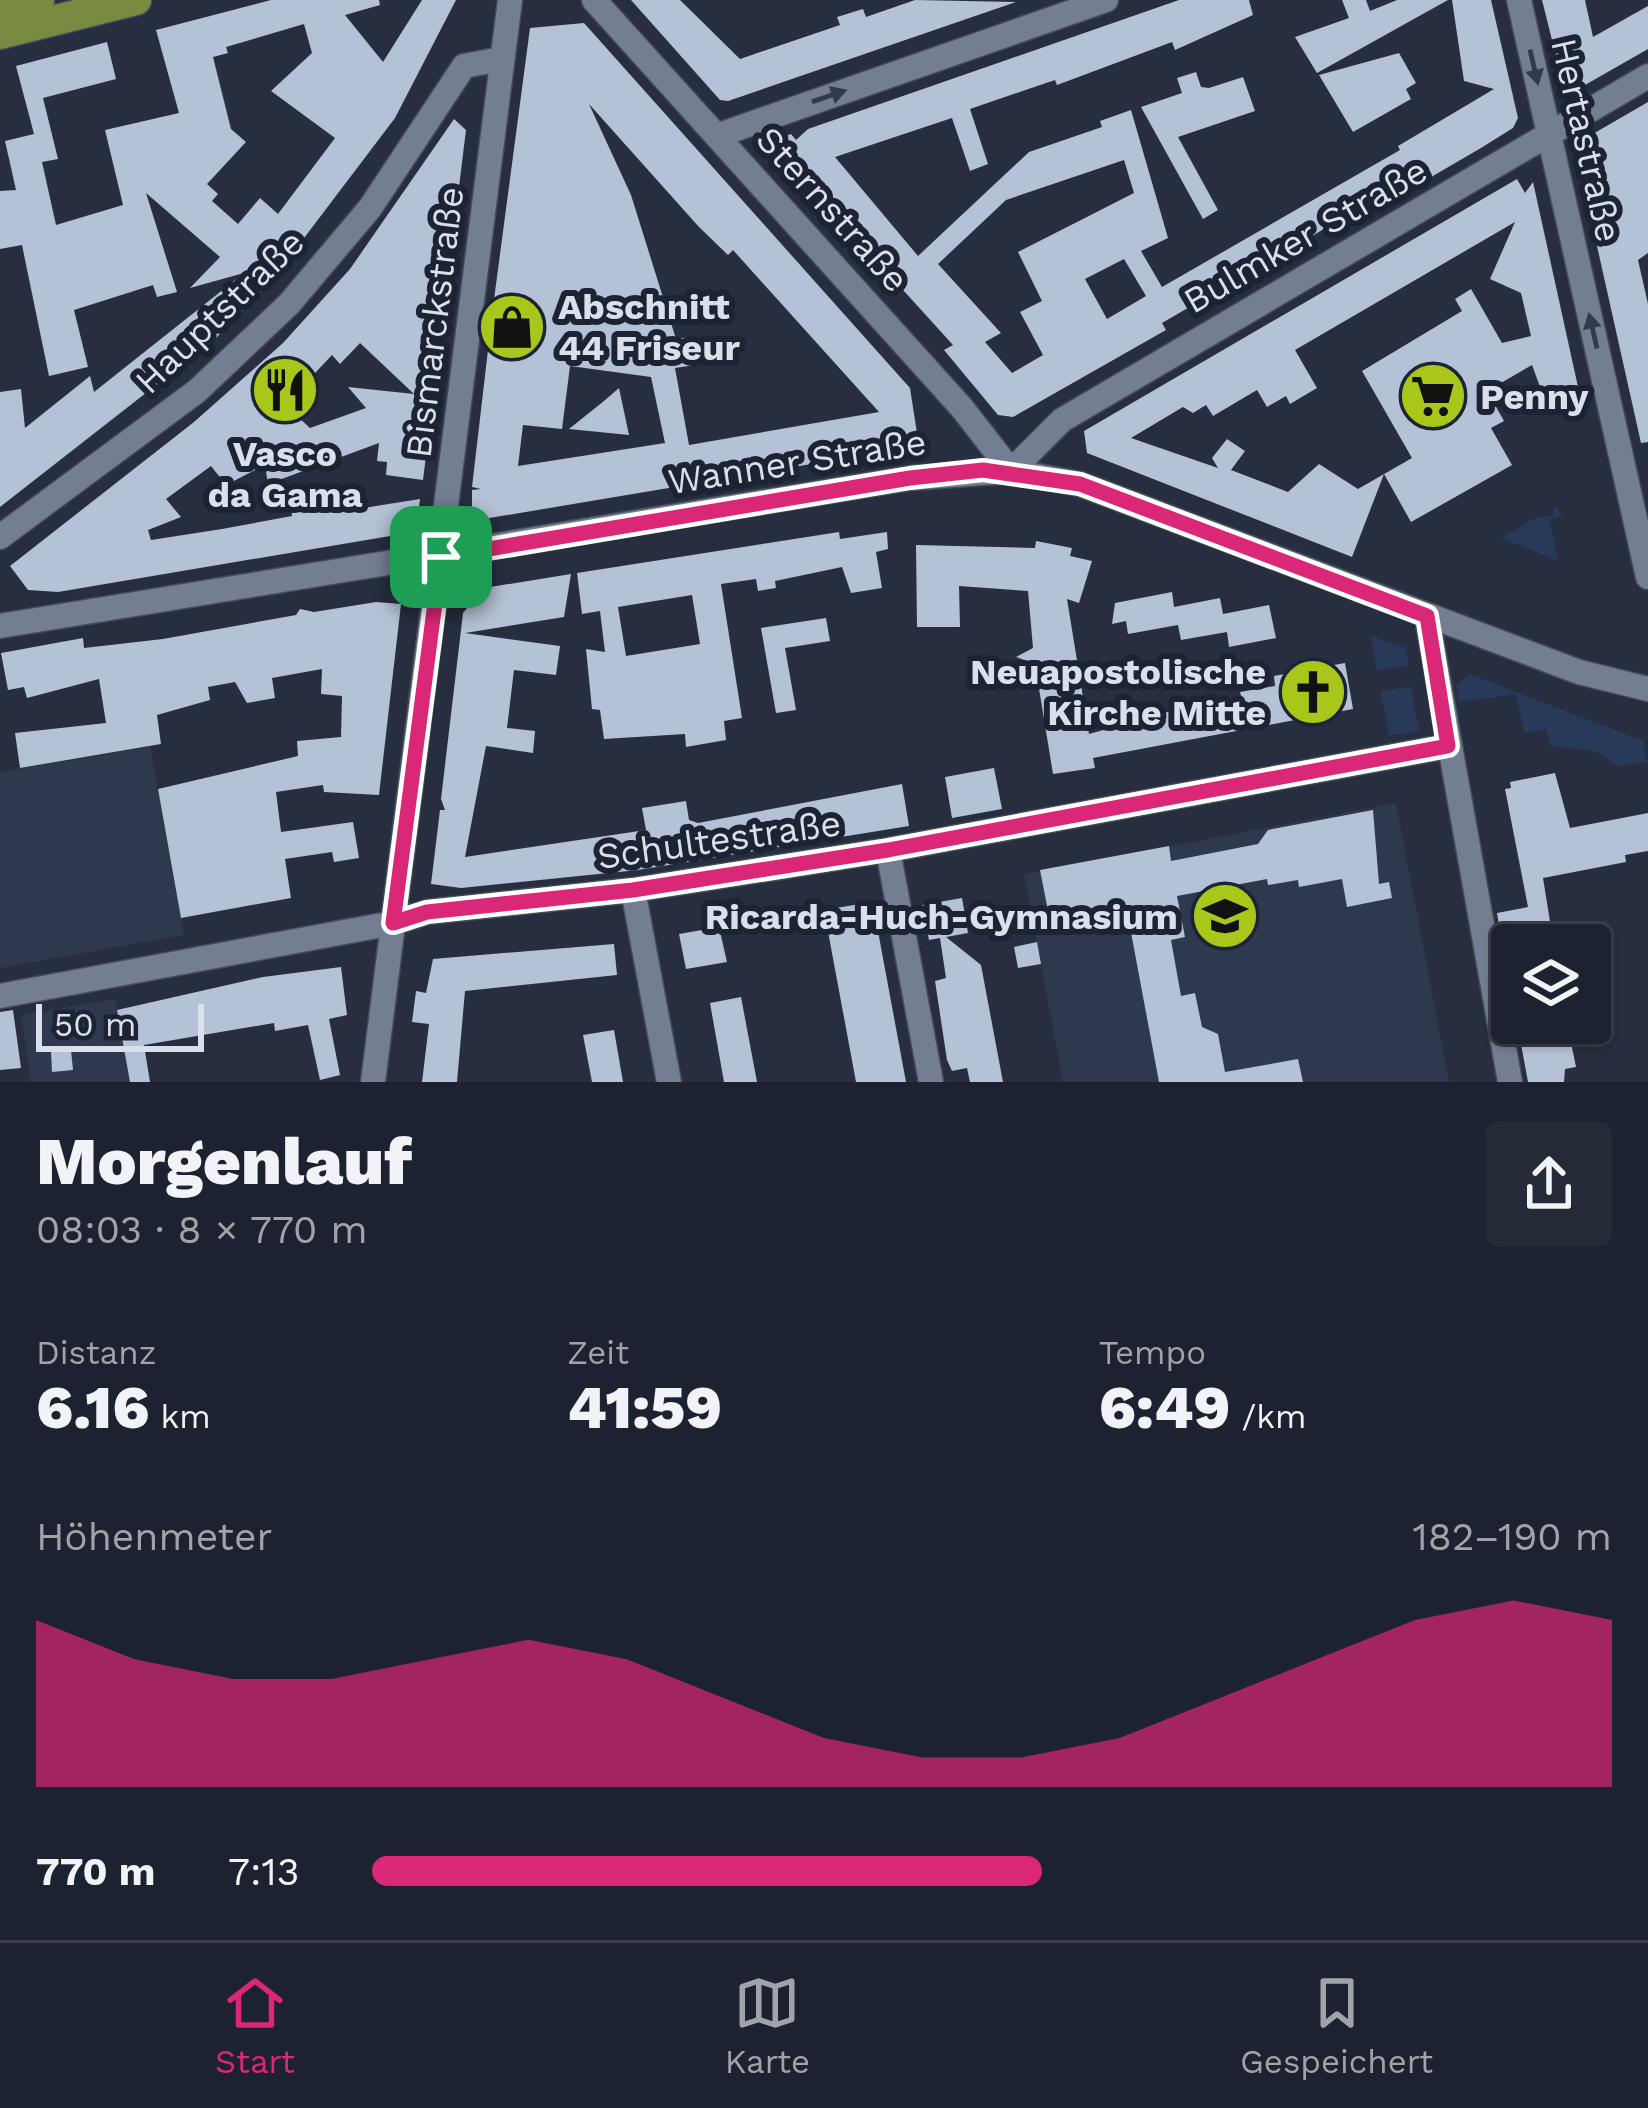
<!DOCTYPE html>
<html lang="de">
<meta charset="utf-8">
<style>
:root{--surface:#1c222f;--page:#252a37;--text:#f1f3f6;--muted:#a0a4aa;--line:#3a3f4b;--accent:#db2777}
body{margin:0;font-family:"Work Sans",sans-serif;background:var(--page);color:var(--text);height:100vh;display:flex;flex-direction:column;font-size:45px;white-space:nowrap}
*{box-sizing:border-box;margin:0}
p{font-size:39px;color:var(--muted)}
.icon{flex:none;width:66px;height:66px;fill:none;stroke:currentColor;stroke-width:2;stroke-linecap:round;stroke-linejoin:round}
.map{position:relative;height:1082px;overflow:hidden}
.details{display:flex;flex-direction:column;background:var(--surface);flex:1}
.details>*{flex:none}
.controls{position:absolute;left:1491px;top:924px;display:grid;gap:24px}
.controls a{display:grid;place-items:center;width:120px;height:120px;border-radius:12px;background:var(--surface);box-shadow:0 3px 9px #0004,0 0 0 3px var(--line);font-size:60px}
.scale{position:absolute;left:36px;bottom:30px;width:168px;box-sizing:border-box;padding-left:12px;border:6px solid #dae0eb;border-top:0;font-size:33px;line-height:42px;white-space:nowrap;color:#dae0eb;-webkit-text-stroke:9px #1c2434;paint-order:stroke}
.pin{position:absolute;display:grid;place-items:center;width:102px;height:102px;color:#fff;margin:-51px;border-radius:24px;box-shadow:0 6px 18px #0006}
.round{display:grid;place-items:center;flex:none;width:126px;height:126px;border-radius:12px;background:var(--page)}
.headline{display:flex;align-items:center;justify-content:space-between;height:204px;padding:0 36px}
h1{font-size:66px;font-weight:800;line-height:90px}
.metrics{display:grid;grid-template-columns:repeat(3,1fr);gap:18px;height:204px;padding:12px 36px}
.metrics div{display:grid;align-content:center}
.metrics b{font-size:60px;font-weight:800}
.metrics small{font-size:33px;font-weight:400}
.metrics p{font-size:33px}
.chart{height:336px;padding:24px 36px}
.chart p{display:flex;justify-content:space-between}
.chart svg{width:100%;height:216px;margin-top:12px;fill:var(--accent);opacity:.7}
ul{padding:0 36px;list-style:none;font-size:39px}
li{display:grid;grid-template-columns:192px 144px 1fr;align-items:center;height:90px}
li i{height:30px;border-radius:15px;background:var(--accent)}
.tab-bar{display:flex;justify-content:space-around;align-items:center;height:168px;border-top:3px solid var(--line);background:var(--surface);font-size:33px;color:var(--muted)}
.tab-bar a{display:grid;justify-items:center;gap:6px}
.tab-bar .current{color:var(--accent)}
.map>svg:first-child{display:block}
.built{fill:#2e394f}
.green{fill:#28395a}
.building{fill:#b5c1d6;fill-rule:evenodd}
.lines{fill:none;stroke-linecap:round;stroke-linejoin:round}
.minor-casing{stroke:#434b58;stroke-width:27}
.major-casing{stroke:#434b58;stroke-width:33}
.minor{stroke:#747e92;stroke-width:24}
.major{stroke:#798b40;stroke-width:30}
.oneway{fill:#323a4c}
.route-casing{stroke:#fff;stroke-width:24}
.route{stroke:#db2777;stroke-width:15}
.labels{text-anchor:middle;stroke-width:12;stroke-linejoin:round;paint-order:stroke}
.street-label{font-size:36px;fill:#dae0eb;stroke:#1c2434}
.poi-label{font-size:36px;font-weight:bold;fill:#dae0eb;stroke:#1c2434;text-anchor:start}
</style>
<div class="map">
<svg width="1648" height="1082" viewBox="0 0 1648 1082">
<rect width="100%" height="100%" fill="#262e3f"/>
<path class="built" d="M150 747 184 935 0 968V772Z
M1396 803 1449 1082H1063L1024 874Z
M115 999 130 1082H31L21 1015Z"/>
<path class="green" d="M1553 503 1563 516 1549 519 1558 561 1501 538 1537 517 1554 516Z
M1371 636 1406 648 1409 665 1377 671Z
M1470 674 1643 741 1647 762 1618 766 1595 751 1550 746 1546 729 1524 733 1516 694 1459 702 1456 685Z
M1411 686 1419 731 1389 736 1381 692Z"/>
<path class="building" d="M271 0H379L380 5 345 15 383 62 422 0H456L395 118 273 279 215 339 0 507V392L21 389 25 428 90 376 94 392 244 273 190 288 220 257 146 193 177 292 157 297 153 285 74 310 88 367 49 376 22 245 0 249V191L16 190 5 141 34 134 16 66 107 42 116 79 43 98 58 159 42 162 56 225 123 205 105 130 179 113 156 30ZM304 24 312 53 271 91 335 138 278 214 260 198 238 224 212 201 218 194 207 184 246 142 231 129 213 57 228 53 226 47Z
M631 0H680L740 59 840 25 837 17 863 9 866 17 915 0 1016 2 728 101 720 100Z
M1179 0H1249L1253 15 1175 50 1172 42 1057 85 1055 80 970 109 988 164 970 171 952 118 835 157 918 256 1029 152 1102 127 1100 121 1131 110 1168 238 1141 251 1162 287 1400 150 1398 146 1494 89 1464 81 1452 0H1491L1518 118 1513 128 1481 148 1340 230 1336 222 1162 323 1166 330 1013 417 998 415 944 350 953 345 775 149 781 138 791 134 796 140 808 129ZM1124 160 1134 193 1018 252 1042 301 1020 312 1043 355 1012 373 985 342 1001 333 938 264 1006 200ZM1124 259 1146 296 1107 319 1085 279Z
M1342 0H1366L1370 11 1397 0H1448L1317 73 1295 37 1349 18Z
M1542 0H1585L1593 37 1648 6V49L1571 93 1561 76Z
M584 23 910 388 919 446 472 521V490L481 489 472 487 493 307 530 28ZM589 104 699 227 728 255 733 250 879 412 689 445 675 368 695 365 690 337 676 339 631 195ZM570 366 651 377 665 443 518 466 523 425 562 429Z
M1399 53 1416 83 1406 89 1411 99 1353 132 1319 75Z
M1196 72 1201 87 1209 88 1243 77 1255 111 1178 137 1218 210 1203 219 1141 107 1182 93 1177 78Z
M1648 102V253L1638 260 1648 304V442L1641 443 1576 152 1579 142Z
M454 119 466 130 423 480 386 475 387 462 377 461 379 443 268 484 265 465 226 485 211 466 166 499 181 517 148 530 151 540 222 529 292 516 291 504 312 501V505L339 500 340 506 350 504 351 510 420 499 417 523 408 533 58 592 28 590 10 566 194 422 283 343 350 269ZM360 343 414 394 348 387 366 408 310 428 285 405 332 355 340 364Z
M1517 179 1525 193 1533 182 1580 396 1546 403 1532 365 1487 391 1504 421 1491 428 1512 465 1411 522 1384 474 1352 557 1087 453 1084 431ZM1515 222 1490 279 1521 293 1531 336 1502 343 1471 289 1455 299 1462 311 1362 371 1412 458 1358 489 1319 464 1288 492 1231 470 1245 451 1227 439 1212 458 1218 468 1131 438 1183 407 1193 413 1206 405 1213 416 1257 390 1267 407 1286 396 1290 404 1317 388 1295 350Z
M619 388 629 435 569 429 604 401Z
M839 532 840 539 887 532 888 549 876 552 882 588 851 593 842 567 775 581 776 588 758 591 756 579 721 584 742 718 724 721 726 740 686 747 685 734 604 739 600 710 592 709 586 649 605 652 600 611 582 614 577 573ZM692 595 700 644 626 656 618 607Z
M1036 541 1072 548 1070 556 1092 561 1079 603 1067 599 1089 734 1182 708 1180 700 1201 696 1202 703 1241 696 1240 692 1275 686 1274 676 1345 663 1353 709 1093 758 1095 768 1053 774 1035 664 1016 657 1033 648 1028 591 959 586 960 627H917L916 545 1035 548Z
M571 574 564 617 465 633 560 646 556 675 514 670 507 728 535 731 533 753 486 746 465 857 646 830 642 808 686 801 689 820 698 823 902 784 909 826 638 870 461 888 431 884 440 810H445L441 799 463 613 484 588Z
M1172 592 1174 607 1220 598 1223 614 1269 605 1276 638 1229 647 1227 632 1181 640 1178 625 1128 634 1126 621 1112 624 1115 603Z
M376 602 401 604 379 795 324 792 323 785 276 792 281 832 353 822 359 858 334 862 332 852 285 859 291 898 181 918 158 789 298 756 297 741 341 737 342 696 321 694 322 669 272 678 275 698 247 703 235 682 208 687 210 700 157 715 161 744 20 768 15 733 106 723 99 679 27 698 24 687 8 690 1 653 83 638 84 648 163 639 296 615 300 609 314 612Z
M826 618 830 641 785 648 796 710 776 713 761 628Z
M994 768 1002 809 952 818 945 777Z
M1555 773 1570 828 1648 813V851L1625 855 1626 862 1543 878 1552 934 1542 936 1544 945H1502L1497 913 1528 907 1505 789 1511 788 1510 782Z
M1373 810 1379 884 1389 882 1392 898 1347 907 1342 879 1299 887 1298 880 1268 885 1267 879 1177 896 1185 937 1171 940 1181 996 1195 993 1202 1027 1218 1034 1225 1072 1298 1059 1303 1082H1159L1127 911 1051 926 1040 870 1169 846 1171 861 1258 844 1268 830Z
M962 898 968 933 946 937 981 965 1003 1082H970L967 1068 952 1071 947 1060 935 981 946 978 940 938 929 940 922 905Z
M866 903 869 916 875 915 906 1082H856L824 910Z
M719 927 727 962 686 969 679 934Z
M1037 942 1041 964 1018 968 1014 947Z
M614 944 617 975 465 991 457 1082H422L429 1024 412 1022 416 991 426 993 433 959Z
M341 967 347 1015 329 1019 340 1075 320 1080 308 1025 275 1031 274 1023 144 1045 150 1082H130L117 1010 263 977Z
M741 997 757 1082H724L710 1003Z
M13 1010 21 1068 0 1070V1012Z
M1517 1023H1567L1576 1067 1565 1069 1564 1082H1528Z
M614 1030 623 1082H592L583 1035Z
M71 1050 73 1070 52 1072 51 1052Z"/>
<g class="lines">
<g class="minor-casing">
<path id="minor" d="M594 0 962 408 1011 471
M1519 0 1648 577
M719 135 1106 0
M1011 471 1062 420 1648 76
M0 537 197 391 289 304 370 208 464 66 501 59
M1427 617 1510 1082
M0 626 910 478 1011 471 1080 484 1579 672 1648 689
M888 850 931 1082
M633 890 669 1082
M0 996 393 923 427 912 633 890 888 850 1448 746
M373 1082 510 0"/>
</g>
<g class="major-casing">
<path id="major" d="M0 11 39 0
M0 34 136 0"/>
</g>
<use href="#minor" class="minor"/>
<use href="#major" class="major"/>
</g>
<defs><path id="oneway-solid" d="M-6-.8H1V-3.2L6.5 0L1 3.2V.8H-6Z" transform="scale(3)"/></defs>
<g class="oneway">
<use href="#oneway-solid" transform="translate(1534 67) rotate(77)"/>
<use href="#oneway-solid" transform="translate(829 96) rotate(-19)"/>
<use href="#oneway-solid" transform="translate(1593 331) rotate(-103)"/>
</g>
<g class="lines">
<g class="route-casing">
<path id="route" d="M983 470 1080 484 1427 616 1448 746 888 850 633 890 427 912 393 923 441 557 910 478Z"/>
</g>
<use href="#route" class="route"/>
</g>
<defs>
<g id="shop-disc" transform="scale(3.45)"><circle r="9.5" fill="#a9c71b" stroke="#1c2434"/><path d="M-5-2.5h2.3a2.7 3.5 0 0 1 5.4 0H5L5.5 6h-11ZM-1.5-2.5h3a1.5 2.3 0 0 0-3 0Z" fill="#111"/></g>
<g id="restaurant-disc" transform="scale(3.45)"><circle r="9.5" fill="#a9c71b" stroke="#1c2434"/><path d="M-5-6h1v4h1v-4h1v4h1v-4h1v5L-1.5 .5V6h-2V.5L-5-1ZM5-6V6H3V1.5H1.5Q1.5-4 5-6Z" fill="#111"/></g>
<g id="supermarket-disc" transform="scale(3.45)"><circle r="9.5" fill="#a9c71b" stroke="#1c2434"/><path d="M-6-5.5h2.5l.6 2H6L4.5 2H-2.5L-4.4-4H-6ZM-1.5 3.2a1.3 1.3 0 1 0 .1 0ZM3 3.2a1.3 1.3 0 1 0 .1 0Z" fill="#111"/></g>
<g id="church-disc" transform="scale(3.45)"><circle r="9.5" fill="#a9c71b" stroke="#1c2434"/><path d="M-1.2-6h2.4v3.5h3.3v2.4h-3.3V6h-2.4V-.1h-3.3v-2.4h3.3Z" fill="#111"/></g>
<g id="school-disc" transform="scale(3.45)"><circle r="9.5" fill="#a9c71b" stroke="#1c2434"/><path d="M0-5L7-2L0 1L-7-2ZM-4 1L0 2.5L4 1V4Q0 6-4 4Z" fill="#111"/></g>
</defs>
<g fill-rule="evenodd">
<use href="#shop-disc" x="512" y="327"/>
<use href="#restaurant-disc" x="285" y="390"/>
<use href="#supermarket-disc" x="1433" y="396"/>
<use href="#church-disc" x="1313" y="692"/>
<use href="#school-disc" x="1225" y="916"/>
</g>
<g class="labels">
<g class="street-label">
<text transform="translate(1587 140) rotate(77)" y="13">Hertastraße</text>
<text transform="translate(833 209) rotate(48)" y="13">Sternstraße</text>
<text transform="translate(1305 235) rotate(-30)" y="13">Bulmker Straße</text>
<text transform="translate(219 311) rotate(-44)" y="13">Hauptstraße</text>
<text transform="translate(434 322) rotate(-83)" y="13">Bismarckstraße</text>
<text transform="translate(797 461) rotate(-9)" y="13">Wanner Straße</text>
<text transform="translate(719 839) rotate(-8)" y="13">Schultestraße</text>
</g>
<g class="poi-label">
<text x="558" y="319">Abschnitt<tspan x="558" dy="41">44 Friseur</tspan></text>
<text x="1480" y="409">Penny</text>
<text x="285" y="466" text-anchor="middle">Vasco<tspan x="285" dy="41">da Gama</tspan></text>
<text x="1266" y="684" text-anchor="end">Neuapostolische<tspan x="1266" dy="41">Kirche Mitte</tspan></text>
<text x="1178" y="929" text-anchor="end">Ricarda-Huch-Gymnasium</text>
</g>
</g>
</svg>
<div class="controls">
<a><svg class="icon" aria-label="layers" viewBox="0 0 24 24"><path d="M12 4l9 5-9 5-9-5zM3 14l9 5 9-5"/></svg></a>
</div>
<div class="scale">50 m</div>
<div class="pin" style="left:441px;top:557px;background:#1e9e55"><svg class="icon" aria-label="arrive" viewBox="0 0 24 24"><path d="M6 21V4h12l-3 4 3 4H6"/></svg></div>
</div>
<section class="details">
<div class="headline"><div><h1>Morgenlauf</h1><p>08:03 · 8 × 770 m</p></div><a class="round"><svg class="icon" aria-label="share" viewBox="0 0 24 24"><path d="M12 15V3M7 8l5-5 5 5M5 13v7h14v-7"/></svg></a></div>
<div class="metrics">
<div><p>Distanz</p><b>6.16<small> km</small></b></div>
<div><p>Zeit</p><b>41:59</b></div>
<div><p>Tempo</p><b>6:49<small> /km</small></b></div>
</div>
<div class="chart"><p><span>Höhenmeter</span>182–190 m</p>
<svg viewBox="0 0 160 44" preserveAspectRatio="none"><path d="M0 44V10L10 18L20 22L30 22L40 18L50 14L60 18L70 26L80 34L90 38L100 38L110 34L120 26L130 18L140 10L150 6L160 10V44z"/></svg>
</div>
<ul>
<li><b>770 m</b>7:13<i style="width:54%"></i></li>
</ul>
</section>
<nav class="tab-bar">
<a class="current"><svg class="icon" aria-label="home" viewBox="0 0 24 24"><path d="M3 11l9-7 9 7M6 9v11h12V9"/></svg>Start</a>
<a><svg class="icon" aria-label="map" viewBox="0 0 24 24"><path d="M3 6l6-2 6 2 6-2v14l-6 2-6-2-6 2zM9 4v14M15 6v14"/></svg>Karte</a>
<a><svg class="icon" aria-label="saved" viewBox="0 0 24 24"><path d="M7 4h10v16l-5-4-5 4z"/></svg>Gespeichert</a>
</nav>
